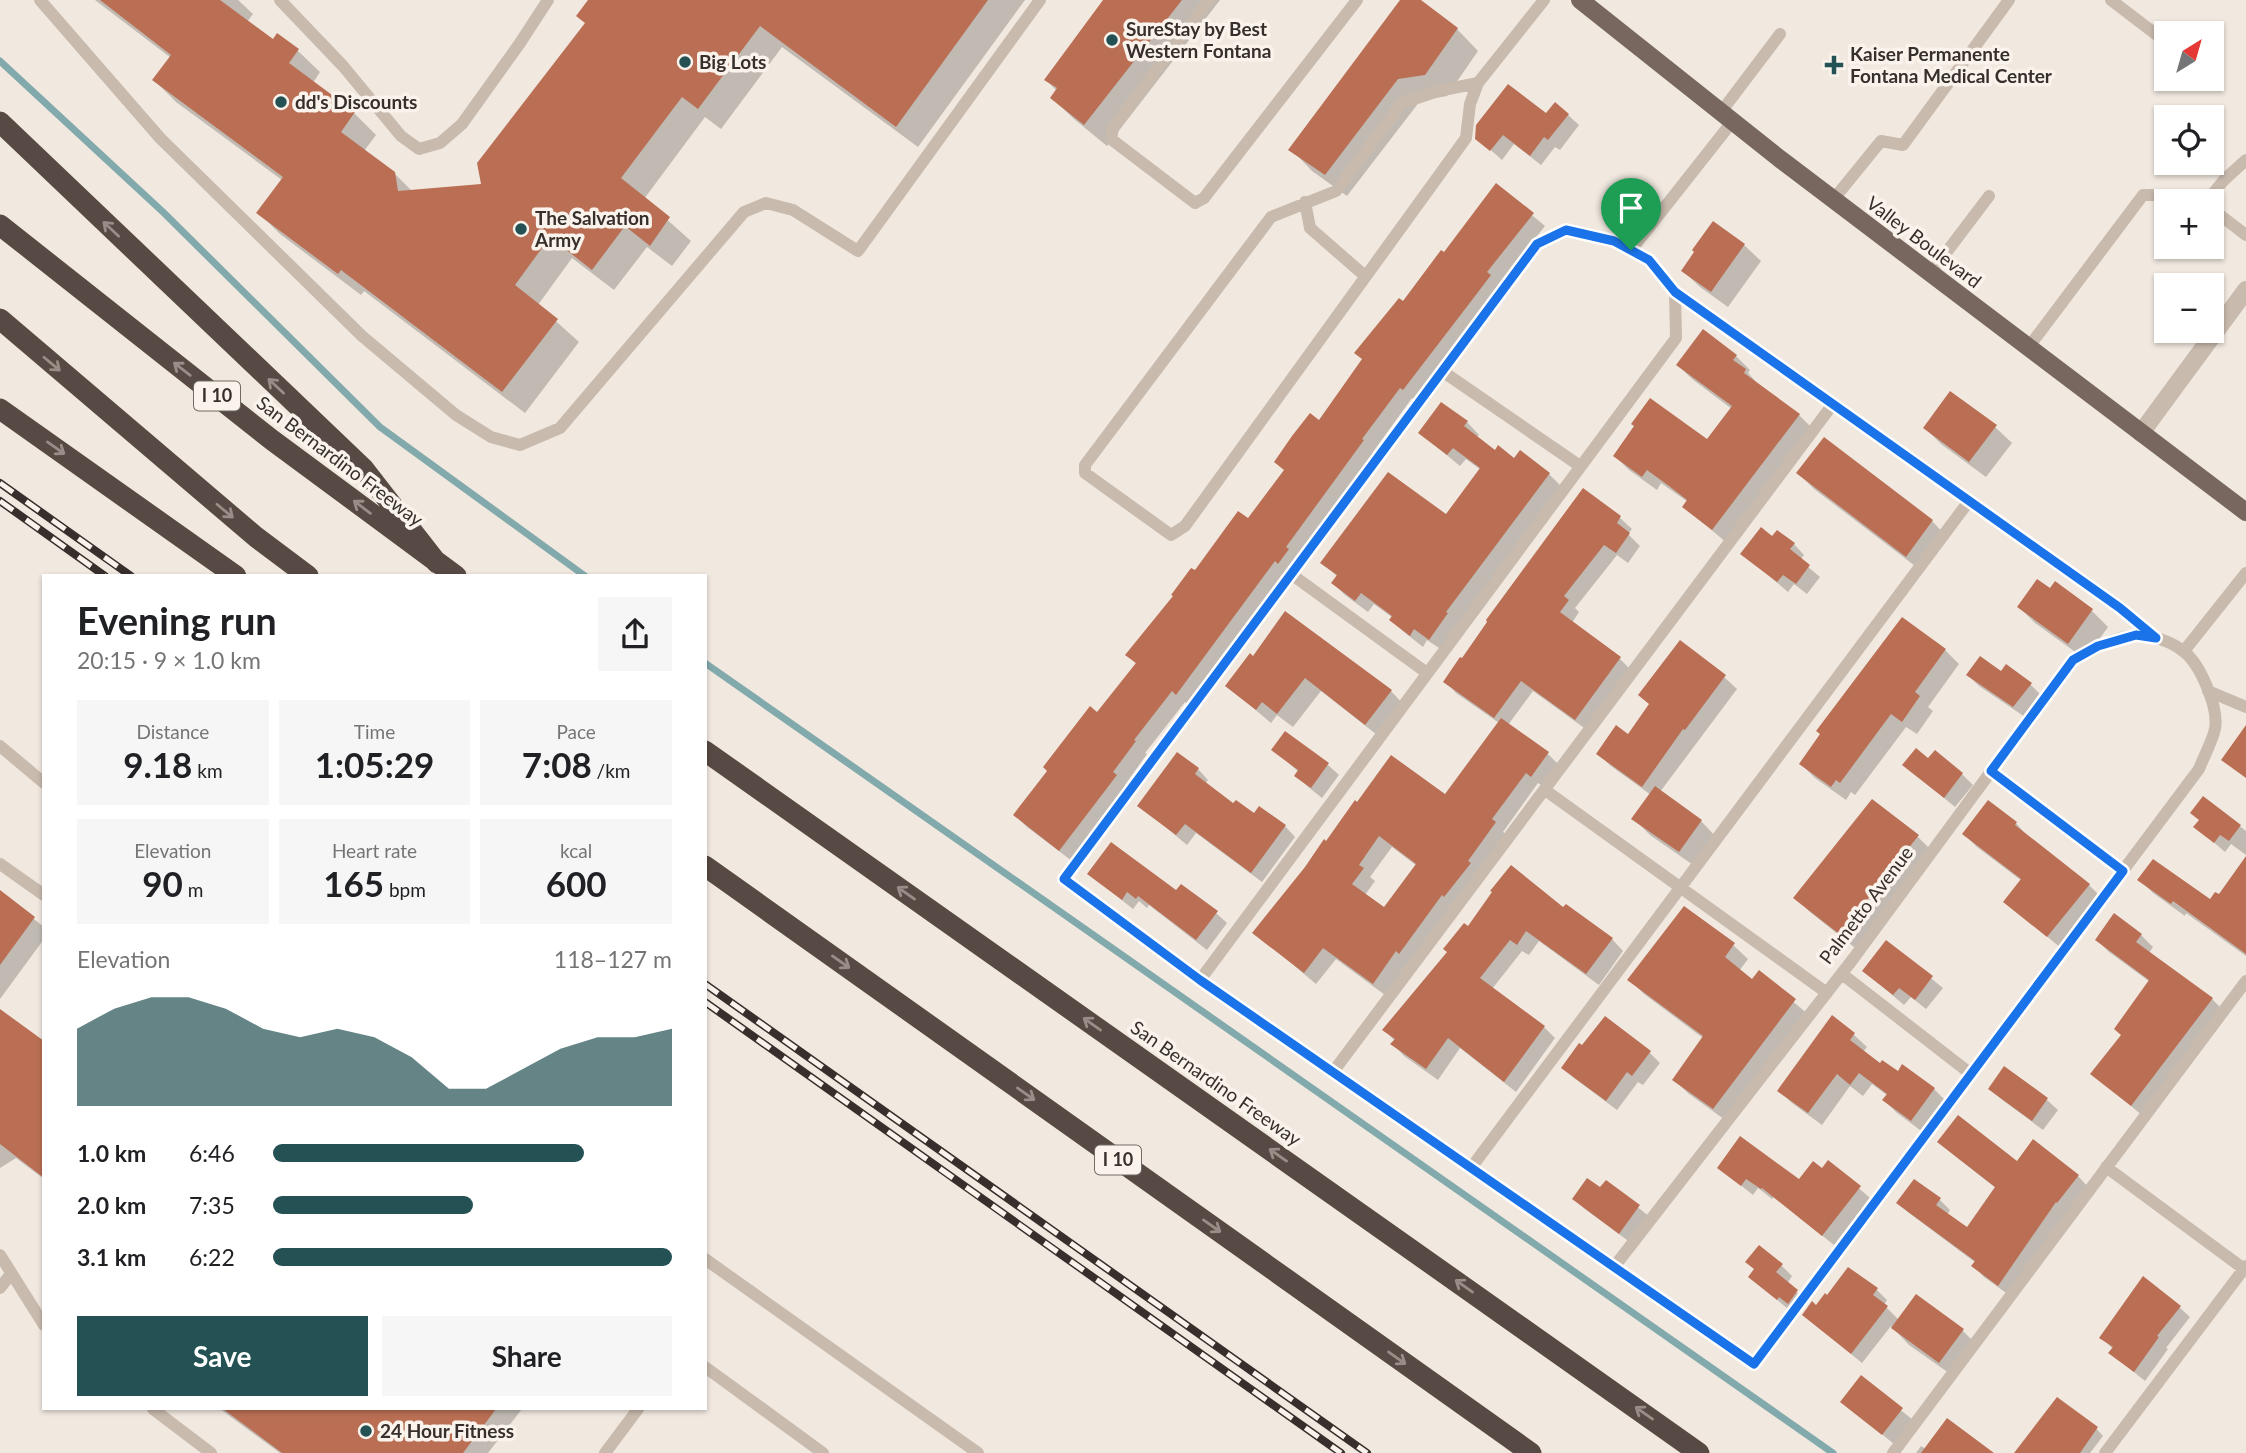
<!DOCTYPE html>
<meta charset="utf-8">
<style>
:root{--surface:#fff;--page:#f6f6f6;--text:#202124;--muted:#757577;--accent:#245154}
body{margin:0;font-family:Lato,sans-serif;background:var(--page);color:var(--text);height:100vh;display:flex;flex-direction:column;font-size:26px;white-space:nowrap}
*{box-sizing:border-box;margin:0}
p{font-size:23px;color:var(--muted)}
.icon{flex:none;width:38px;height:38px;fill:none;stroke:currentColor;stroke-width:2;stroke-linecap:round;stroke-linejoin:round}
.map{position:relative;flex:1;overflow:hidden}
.panel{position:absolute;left:42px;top:574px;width:665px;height:836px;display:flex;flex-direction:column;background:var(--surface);border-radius:0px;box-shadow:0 2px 5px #0004}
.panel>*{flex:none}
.needle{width:46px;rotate:37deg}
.controls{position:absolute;left:2154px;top:21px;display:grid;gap:14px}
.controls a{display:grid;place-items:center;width:70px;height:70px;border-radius:0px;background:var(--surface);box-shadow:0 2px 5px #0004;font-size:35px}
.pin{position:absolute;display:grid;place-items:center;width:60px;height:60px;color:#fff;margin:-72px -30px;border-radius:50% 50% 50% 0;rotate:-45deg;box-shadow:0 0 7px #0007}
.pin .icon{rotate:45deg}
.round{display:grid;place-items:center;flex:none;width:74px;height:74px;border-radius:0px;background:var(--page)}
.summary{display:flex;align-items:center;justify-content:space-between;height:119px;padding:0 35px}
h1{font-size:38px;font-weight:700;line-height:52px}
.figures{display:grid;grid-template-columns:repeat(3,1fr);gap:10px;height:119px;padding:7px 35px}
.figures div{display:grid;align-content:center;border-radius:0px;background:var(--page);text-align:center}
.figures b{font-size:35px;font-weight:700}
.figures small{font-size:19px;font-weight:400}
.figures p{font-size:19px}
.chart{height:196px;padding:14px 35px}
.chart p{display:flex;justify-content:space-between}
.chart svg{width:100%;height:126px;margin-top:7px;fill:var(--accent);opacity:.7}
.button{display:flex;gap:14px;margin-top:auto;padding:14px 35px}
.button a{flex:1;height:80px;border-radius:0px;background:var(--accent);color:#fff;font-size:28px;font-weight:700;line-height:80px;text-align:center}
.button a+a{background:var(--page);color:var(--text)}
ul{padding:0 35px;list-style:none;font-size:23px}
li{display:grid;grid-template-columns:112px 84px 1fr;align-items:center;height:52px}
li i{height:18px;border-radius:9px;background:var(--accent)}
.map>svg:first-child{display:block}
.shadow{fill:#0003;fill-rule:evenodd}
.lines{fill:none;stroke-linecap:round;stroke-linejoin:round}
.stream{stroke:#82a9ab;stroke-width:7}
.building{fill:#ba6f55;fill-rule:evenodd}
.service{stroke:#c8baad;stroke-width:12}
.tertiary{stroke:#c8baad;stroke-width:18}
.primary{stroke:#77675e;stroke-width:18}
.motorway{stroke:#574943;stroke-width:21}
.rail-casing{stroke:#372f2b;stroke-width:8}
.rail{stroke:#f9f3ec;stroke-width:5;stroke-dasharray:16;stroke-linecap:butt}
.oneway{stroke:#988d87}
.route-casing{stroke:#fff;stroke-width:14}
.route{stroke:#1a73e8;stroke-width:9}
.poi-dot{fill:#245154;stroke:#f9f3ec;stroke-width:2.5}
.labels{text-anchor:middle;stroke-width:7;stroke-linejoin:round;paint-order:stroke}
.shield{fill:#f9f3ec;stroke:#716a65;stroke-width:2}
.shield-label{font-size:18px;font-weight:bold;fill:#372f2b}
.poi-label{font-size:19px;font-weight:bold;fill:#372f2b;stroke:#f9f3ec;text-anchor:start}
.street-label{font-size:19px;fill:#372f2b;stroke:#f9f3ec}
</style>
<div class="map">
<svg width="2246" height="1453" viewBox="0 0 2246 1453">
<rect width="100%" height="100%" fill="#f1e9e0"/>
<path class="shadow" d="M95 0H238L253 14 247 22 273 42 277 36 298 51 320 72 313 83 354 113 376 135 364 151 394 173 412 191 483 186 586 24 590 0H1025L918 147 782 47 721 129 705 117 644 199 691 241 672 266 647 247 614 290 572 258 538 305 579 342 525 413 364 291 361 295 280 234 258 212 282 180 176 102 154 80 171 58Z
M1105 0H1220L1107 146 1074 119 1052 98 1057 91 1046 80Z
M1402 0H1418L1457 29 1478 51 1447 96 1420 101 1347 196 1312 171 1291 149Z
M1547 115H1568L1579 125 1560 150 1555 147 1541 165 1514 144 1502 160 1477 138Z
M1496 185 1545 226 1498 285 1501 288 1415 401 1412 398 1373 452 1375 454 1189 705 1185 702 1145 753 1147 754 1125 785 1128 789 1072 861 1027 827 1015 815 1137 665 1127 654 1195 573 1248 521 1403 303 1445 255Z
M1714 223 1744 245 1761 261 1728 307 1700 287 1683 271Z
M1703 331 1736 356 1750 370 1748 373 1759 385 1799 415 1813 429 1727 543 1684 507 1688 502 1661 483 1657 490 1629 470 1615 456 1707 442 1732 409 1692 379 1678 365Z
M1467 422 1479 435 1476 438 1495 452 1549 474 1561 486 1442 650 1427 640 1423 647 1404 632 1391 620 1393 618 1374 604 1368 612 1345 595 1333 583 1338 577 1322 563 1446 516 1481 470 1466 459 1460 466 1420 433Z
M1995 427 2012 443 1986 477 1941 444 1925 428Z
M1798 473 1932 521 1948 538 1923 572 1814 489Z
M1583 491 1620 518 1632 529 1628 534 1640 546 1628 563 1617 555 1575 608 1579 612 1572 623 1619 658 1631 670 1587 730 1533 691 1508 725 1548 754 1560 766 1544 787 1538 783 1503 832 1507 835 1385 995 1336 959 1316 984 1255 933 1327 844 1445 796 1499 723 1456 693 1445 681 1462 661ZM1392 847 1417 866 1384 910 1365 895 1375 881 1370 877Z
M1772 538 1794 544 1804 555 1800 560 1820 577 1807 594 1794 584 1788 592 1742 553Z
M2056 584 2092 611 2108 627 2085 659 2035 623 2019 607 2050 591Z
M1945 650 1959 664 1928 707 1933 711 1917 734 1906 727 1855 795 1851 792 1846 800 1815 778 1801 764Z
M1250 656 1391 691 1405 706 1381 738 1321 691 1293 727 1277 715 1271 723 1227 686Z
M2001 674 2030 684 2041 695 2025 717 1979 686 1968 675Z
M1724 677 1737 689 1660 792 1701 821 1717 838 1696 867 1650 835 1634 819 1651 795 1611 766 1598 754Z
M1285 734 1328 765 1339 775 1322 798 1307 786 1296 776 1299 772 1273 750Z
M1929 760 1962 774 1973 785 1955 807 1904 765Z
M1198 769 1208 780 1205 784 1234 806 1285 826 1295 837 1262 882 1196 833 1187 845 1139 805Z
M2204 799 2246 831V855L2231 844 2225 852 2196 827 2200 821Z
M1872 801 1918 837 1933 852 1859 951 1810 912 1795 898Z
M2016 823 2028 837 2089 885 2102 898 2061 948 2005 902 2022 881 1977 847 1964 834Z
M2246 859V956L2186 913 2185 916 2153 893 2140 880 2210 902 2219 897Z
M1089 874 1177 893 1216 913 1227 923 1207 950 1149 905 1147 908 1139 901 1133 909Z
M0 892 44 927V939L0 999Z
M1564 910 1612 939 1623 951 1599 985 1539 941 1529 955 1522 951 1492 989 1544 1027 1555 1038 1516 1092 1460 1048 1438 1080 1404 1056 1393 1044 1395 1041 1384 1030 1468 929Z
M2141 935 2153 947 2149 953 2212 999 2224 1011 2144 1117 2093 1074 2123 1036 2150 982 2109 952 2097 940Z
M1886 942 1943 988 1926 1009 1911 997 1904 1005 1864 971Z
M1733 945 1748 959 1739 971 1752 981 1759 973 1809 1015 1728 1122 1689 1094 1674 1080 1703 1038 1644 994 1630 980Z
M0 1011 44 1043V1179L16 1158 0 1168Z
M1832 1018 1854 1035 1867 1047 1863 1052 1880 1065 1934 1089 1947 1102 1924 1133 1897 1113 1884 1100 1888 1096 1872 1084 1863 1096 1850 1086 1822 1125 1792 1103 1779 1091Z
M1650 1053 1660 1063 1643 1085 1638 1082 1617 1110 1574 1078 1563 1068Z
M2004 1069 2047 1100 2058 1110 2043 1130 2001 1099 1990 1089Z
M1950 1152 2078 1176 2088 1187 2009 1295 1984 1277 1974 1266 1976 1263 1909 1213 1898 1203 1940 1200 1950 1210 1947 1215 1967 1230 1997 1189Z
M1829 1162 1870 1198 1834 1245 1774 1197 1772 1199 1758 1188 1753 1195 1719 1168 1799 1182 1822 1170Z
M1606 1182 1650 1217 1631 1243 1585 1209 1574 1199 1600 1189Z
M1781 1265 1792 1276 1787 1284 1808 1302 1788 1309 1750 1277 1755 1270Z
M1877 1290 1887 1300 1884 1305 1899 1320 1962 1330 1979 1347 1956 1378 1909 1345 1891 1326 1862 1363 1804 1315 1816 1307Z
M2179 1307 2190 1317 2166 1348 2168 1349 2145 1381 2110 1353 2113 1349 2102 1338Z
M1861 1378 1913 1420 1894 1444 1842 1402Z
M220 1409H522L488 1453H280Z
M2093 1425 2103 1436 2090 1453H2016Z
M1921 1446 1926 1449 1991 1453H1916Z"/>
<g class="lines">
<path class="stream" d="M0 61 163 212 380 427 585 576
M705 663 1833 1453"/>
</g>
<path class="building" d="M100 0H220L273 39 277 33 299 49 289 63 355 112 341 132 395 172 398 191 481 184 477 163 585 23 576 16 588 0H988L896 127 760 26 698 109 682 97 621 178 670 217 650 246 625 226 592 270 550 237 515 285 558 319 502 392 341 270 338 274 256 213 283 177 152 80 171 55Z
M1103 0H1182L1084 125 1050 98 1057 88 1044 80Z
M1400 0H1421L1458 28 1425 75 1398 79 1325 175 1288 150Z
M1508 84 1546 113 1555 102 1569 114 1548 140 1544 137 1530 156 1503 135 1490 151 1475 139 1476 125Z
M1496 183 1534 213 1487 272 1491 275 1472 300 1403 390 1400 388 1362 439 1364 440 1286 547 1289 549 1278 564 1275 561 1176 695 1172 691 1134 740 1136 741 1113 772 1117 775 1059 851 1013 815 1047 771 1043 767 1090 706 1097 712 1136 663 1125 655 1173 596 1171 595 1191 568 1195 570 1238 511 1248 518 1284 470 1274 462 1292 436 1310 413 1319 420 1362 359 1354 353 1399 298 1403 301 1441 250 1444 252Z
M1713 221 1745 244 1711 292 1681 271 1694 252 1692 250Z
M1703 329 1737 355 1733 360 1746 369 1744 373 1800 414 1712 530 1682 507 1687 500 1669 486 1647 470 1642 477 1613 456 1634 426 1631 424 1650 398 1707 439 1732 406 1676 365Z
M1950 391 1997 425 1969 462 1923 428Z
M1441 402 1468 421 1464 426 1495 450 1498 445 1514 458 1520 450 1550 473 1446 612 1448 613 1429 640 1414 629 1410 636 1389 620 1392 616 1361 593 1355 601 1331 583 1337 575 1320 563 1388 472 1446 514 1480 468 1453 448 1447 455 1418 433Z
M1824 437 1933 520 1906 557 1796 473Z
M1583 488 1621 516 1617 523 1630 533 1616 553 1604 545 1564 596 1569 600 1560 612 1621 657 1575 720 1521 681 1494 718 1443 682 1460 657 1462 658 1487 622 1486 620Z
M1761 527 1772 536 1777 530 1795 543 1790 549 1810 565 1796 584 1783 575 1777 582 1740 554Z
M2037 579 2050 588 2055 581 2093 609 2068 644 2017 607Z
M1285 611 1392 690 1365 725 1305 678 1277 714 1262 702 1256 710 1225 686 1250 653 1253 656Z
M1902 617 1946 649 1915 692 1920 696 1902 722 1891 714 1840 783 1836 780 1831 787 1799 764 1820 734 1816 731Z
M1680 640 1726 675 1685 730 1683 729 1642 787 1596 754 1616 725 1628 734 1649 704 1638 695Z
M1980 656 2001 671 2006 664 2032 683 2013 707 1966 675Z
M1501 718 1549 752 1531 777 1526 773 1492 819 1496 822 1468 861 1471 863 1444 897 1442 895 1399 954 1396 951 1373 984 1323 948 1304 973 1252 933 1305 867 1324 839 1326 841 1355 800 1357 802 1391 755 1445 794ZM1379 836 1416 864 1384 907 1352 884 1364 868 1359 865Z
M2246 725V778L2221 760Z
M1285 731 1329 763 1311 788 1294 776 1298 770 1271 750Z
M1916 748 1928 758 1935 750 1963 773 1944 798 1902 765Z
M1177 752 1199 768 1195 774 1233 803 1236 800 1254 813 1259 806 1286 825 1251 873 1185 824 1176 835 1137 806Z
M1655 786 1702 820 1679 852 1631 819Z
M2203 796 2241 825 2229 841 2220 835 2214 843 2193 827 2199 820 2190 813Z
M1872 799 1919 835 1867 900 1870 903 1843 937 1793 898Z
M1988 800 2017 822 2015 825 2090 884 2047 937 2003 902 2021 879 1962 834Z
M1111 842 1176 890 1181 884 1218 911 1196 940 1138 896 1136 899 1127 892 1122 900 1087 874Z
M2246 856V954L2173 901 2171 904 2137 880 2153 859 2210 899 2215 892 2219 894Z
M1511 865 1563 907 1566 904 1613 938 1586 974 1526 931 1517 945 1510 940 1480 978 1545 1026 1504 1082 1448 1038 1426 1069 1390 1044 1395 1039 1382 1030 1447 952 1443 949 1464 923 1468 926 1492 892 1490 891Z
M0 890 35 917 0 965Z
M1684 906 1735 943 1725 957 1752 979 1759 970 1796 999 1713 1109 1672 1080 1703 1036 1627 980Z
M2114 913 2142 934 2136 942 2213 998 2131 1106 2090 1074 2121 1035 2114 1029 2149 980 2095 940Z
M1886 940 1933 976 1915 1000 1899 988 1893 995 1862 971Z
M0 1009 44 1041V1178L0 1144Z
M1832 1015 1855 1033 1850 1040 1880 1063 1882 1060 1898 1071 1902 1064 1935 1088 1911 1121 1882 1100 1887 1094 1859 1073 1850 1085 1837 1074 1808 1113 1777 1091Z
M1605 1016 1651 1051 1632 1076 1627 1072 1606 1101 1561 1068 1579 1043 1582 1045Z
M2004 1066 2048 1098 2032 1121 1988 1089Z
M1958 1115 2017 1161 2033 1139 2079 1175 2057 1203 2056 1202 1998 1286 1971 1266 1975 1261 1896 1203 1914 1179 1941 1198 1936 1205 1967 1227 1995 1187 1937 1142Z
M1740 1136 1799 1179 1813 1161 1822 1168 1828 1160 1861 1186 1822 1236 1762 1188 1761 1189 1746 1179 1741 1186 1717 1168Z
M1587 1178 1600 1187 1606 1180 1640 1205 1619 1234 1572 1199Z
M1759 1245 1783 1264 1776 1272 1798 1290 1788 1304 1779 1297 1777 1300 1748 1277 1754 1269 1745 1262Z
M1848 1267 1878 1288 1873 1295 1888 1306 1851 1354 1802 1315 1812 1301 1816 1305 1825 1293 1827 1295Z
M2143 1276 2181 1306 2157 1336 2159 1337 2134 1372 2108 1353 2113 1347 2099 1338Z
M1916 1294 1964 1329 1939 1363 1891 1328Z
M1861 1375 1903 1408 1882 1435 1840 1402Z
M2057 1397 2098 1427 2080 1453H2014Z
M223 1409H496L463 1453H282Z
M1947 1418 1994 1453H1921Z"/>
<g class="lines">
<path class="service" d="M40 0 160 138 362 336 456 415 491 437 520 445 560 428 744 212 766 203 793 210 858 251 1040 0
M280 0 343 66 401 136 419 149 440 143 462 124 520 43 548 0
M1209 0 1113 128 1111 139 1195 203 1204 198 1357 0
M2111 0 2166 42
M1478 83 1470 104 1466 138 1185 526 1171 535 1085 473V465L1271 217 1336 191 1402 103 1438 91Z
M1478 83 1544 0
M1721 112 1780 34
M1833 200 1881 141 1903 145 2009 0
M2207 201 2224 180 2246 160
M1305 202 1310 228 1365 276
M2212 209 2246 235
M1631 250 1732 122
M1930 274 1989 196
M1675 292 2120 608 2155 637
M2028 348 2143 195H2172L2194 201
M1442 371 1580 466
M1291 574 1427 673
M2184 651 2246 573
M2208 691 2246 707
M0 746 44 783
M1991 771 2123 871
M1545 790 1827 993
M0 864 44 895
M1842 974 1971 1074
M1200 980 1676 338 1675 292 1649 260 1614 241 1566 230 1537 244 1064 879 1200 980 1754 1364 2199 769C2204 756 2212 742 2215 729 2219 708 2200 663 2183 651 2172 642 2152 635 2138 635 2118 635 2090 651 2073 660L1853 959 1614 1267
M1333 1072 1833 404
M2106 1167 2244 1269
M1471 1168 1969 501
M0 1255 44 1325
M705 1259 978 1453
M0 1288 11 1274
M705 1367 823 1453
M153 1409 211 1453
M605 1453 638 1409
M1893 1453 2246 981
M2105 1453 2246 1266"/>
<path class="tertiary" d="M2141 433 2246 290"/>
<path class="primary" d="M1580 0 1780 159 2246 512"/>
<path class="motorway" d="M0 122 363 468 437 563
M0 225 272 440 456 576
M0 319 256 537 308 576
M0 409 236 576
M705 751 1699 1453
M705 866 1531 1453"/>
<g class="rail-casing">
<path id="rail" d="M0 483 131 576
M0 501 105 576
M705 984 1367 1453
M705 1002 1341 1453"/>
</g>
<use href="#rail" class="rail"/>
</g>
<defs><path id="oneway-shaft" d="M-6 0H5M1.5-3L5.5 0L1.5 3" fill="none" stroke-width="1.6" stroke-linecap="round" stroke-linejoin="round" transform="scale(1.75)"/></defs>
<g class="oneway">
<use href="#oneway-shaft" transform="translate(111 229) rotate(-137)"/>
<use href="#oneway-shaft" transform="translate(52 364) rotate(40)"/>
<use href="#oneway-shaft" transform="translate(182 369) rotate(-142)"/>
<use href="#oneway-shaft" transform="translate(276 386) rotate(-137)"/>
<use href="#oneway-shaft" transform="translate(56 448) rotate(35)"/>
<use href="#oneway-shaft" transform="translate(362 507) rotate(-143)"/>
<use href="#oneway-shaft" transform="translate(225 511) rotate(40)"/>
<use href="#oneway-shaft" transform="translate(906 893) rotate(-145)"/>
<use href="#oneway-shaft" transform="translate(841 962) rotate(35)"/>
<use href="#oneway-shaft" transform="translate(1092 1024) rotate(-145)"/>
<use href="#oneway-shaft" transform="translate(1026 1094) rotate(35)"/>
<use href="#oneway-shaft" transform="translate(1278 1155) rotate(-145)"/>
<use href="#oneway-shaft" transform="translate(1212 1226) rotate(35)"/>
<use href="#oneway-shaft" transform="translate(1464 1286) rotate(-145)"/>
<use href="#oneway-shaft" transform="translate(1397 1358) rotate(35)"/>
<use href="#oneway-shaft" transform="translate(1644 1413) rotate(-145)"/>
</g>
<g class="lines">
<g class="route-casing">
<path id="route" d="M1566 230 1614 241 1649 260 1675 292 2120 608 2156 638 2136 635 2098 646 2073 660 1991 771 2123 871 1754 1364 1200 980 1064 879 1537 244Z"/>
</g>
<use href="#route" class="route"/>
</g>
<g class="poi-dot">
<circle cx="1112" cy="40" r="7"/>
<circle cx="685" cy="62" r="7"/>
<path d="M1830.5 54.5h7v7h7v7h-7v7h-7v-7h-7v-7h7z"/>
<circle cx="281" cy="102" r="7"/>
<circle cx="521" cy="229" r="7"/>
<circle cx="366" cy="1431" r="7"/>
</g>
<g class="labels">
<g class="shield">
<rect x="194" y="381.5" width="46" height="29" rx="5"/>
<rect x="1095" y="1145.5" width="46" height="29" rx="5"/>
</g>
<g class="shield-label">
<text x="217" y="402">I 10</text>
<text x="1118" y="1166">I 10</text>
</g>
<g class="poi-label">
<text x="1126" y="36">SureStay by Best<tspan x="1126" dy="22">Western Fontana</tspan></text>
<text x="1850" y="61">Kaiser Permanente<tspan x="1850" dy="22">Fontana Medical Center</tspan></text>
<text x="699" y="69">Big Lots</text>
<text x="295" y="109">dd's Discounts</text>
<text x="535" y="225">The Salvation<tspan x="535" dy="22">Army</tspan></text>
<text x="380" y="1438">24 Hour Fitness</text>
</g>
<g class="street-label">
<text transform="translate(1924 242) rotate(37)" y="7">Valley Boulevard</text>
<text transform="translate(340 461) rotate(37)" y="7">San Bernardino Freeway</text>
<text transform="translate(1866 905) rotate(-53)" y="7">Palmetto Avenue</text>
<text transform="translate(1216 1083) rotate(35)" y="7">San Bernardino Freeway</text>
</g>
</g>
</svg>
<div class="controls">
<a><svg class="needle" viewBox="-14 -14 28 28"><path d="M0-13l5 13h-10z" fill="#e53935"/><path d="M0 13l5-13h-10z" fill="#757577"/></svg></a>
<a><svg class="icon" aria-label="locate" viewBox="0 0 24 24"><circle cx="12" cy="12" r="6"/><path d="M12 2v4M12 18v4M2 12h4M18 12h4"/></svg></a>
<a>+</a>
<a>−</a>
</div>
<div class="pin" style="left:1631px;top:250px;background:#1e9e55"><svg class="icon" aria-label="arrive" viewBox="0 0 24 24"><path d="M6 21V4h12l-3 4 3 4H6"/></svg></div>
<section class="panel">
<div class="summary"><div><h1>Evening run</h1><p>20:15 · 9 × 1.0 km</p></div><a class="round"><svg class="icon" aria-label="share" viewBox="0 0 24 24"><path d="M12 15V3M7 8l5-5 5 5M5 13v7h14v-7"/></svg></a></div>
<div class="figures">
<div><p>Distance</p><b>9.18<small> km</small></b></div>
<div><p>Time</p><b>1:05:29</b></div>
<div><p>Pace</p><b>7:08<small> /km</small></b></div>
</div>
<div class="figures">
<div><p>Elevation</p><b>90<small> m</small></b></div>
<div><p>Heart rate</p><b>165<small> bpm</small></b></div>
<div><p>kcal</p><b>600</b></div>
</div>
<div class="chart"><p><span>Elevation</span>118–127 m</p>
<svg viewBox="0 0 160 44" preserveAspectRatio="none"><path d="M0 44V17L10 10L20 6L30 6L40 10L50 17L60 20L70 17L80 20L90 27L100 38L110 38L120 31L130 24L140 20L150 20L160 17V44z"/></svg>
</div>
<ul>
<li><b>1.0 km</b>6:46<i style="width:78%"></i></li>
<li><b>2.0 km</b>7:35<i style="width:50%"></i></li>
<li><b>3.1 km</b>6:22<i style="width:100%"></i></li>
</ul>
<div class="button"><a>Save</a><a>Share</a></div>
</section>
</div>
